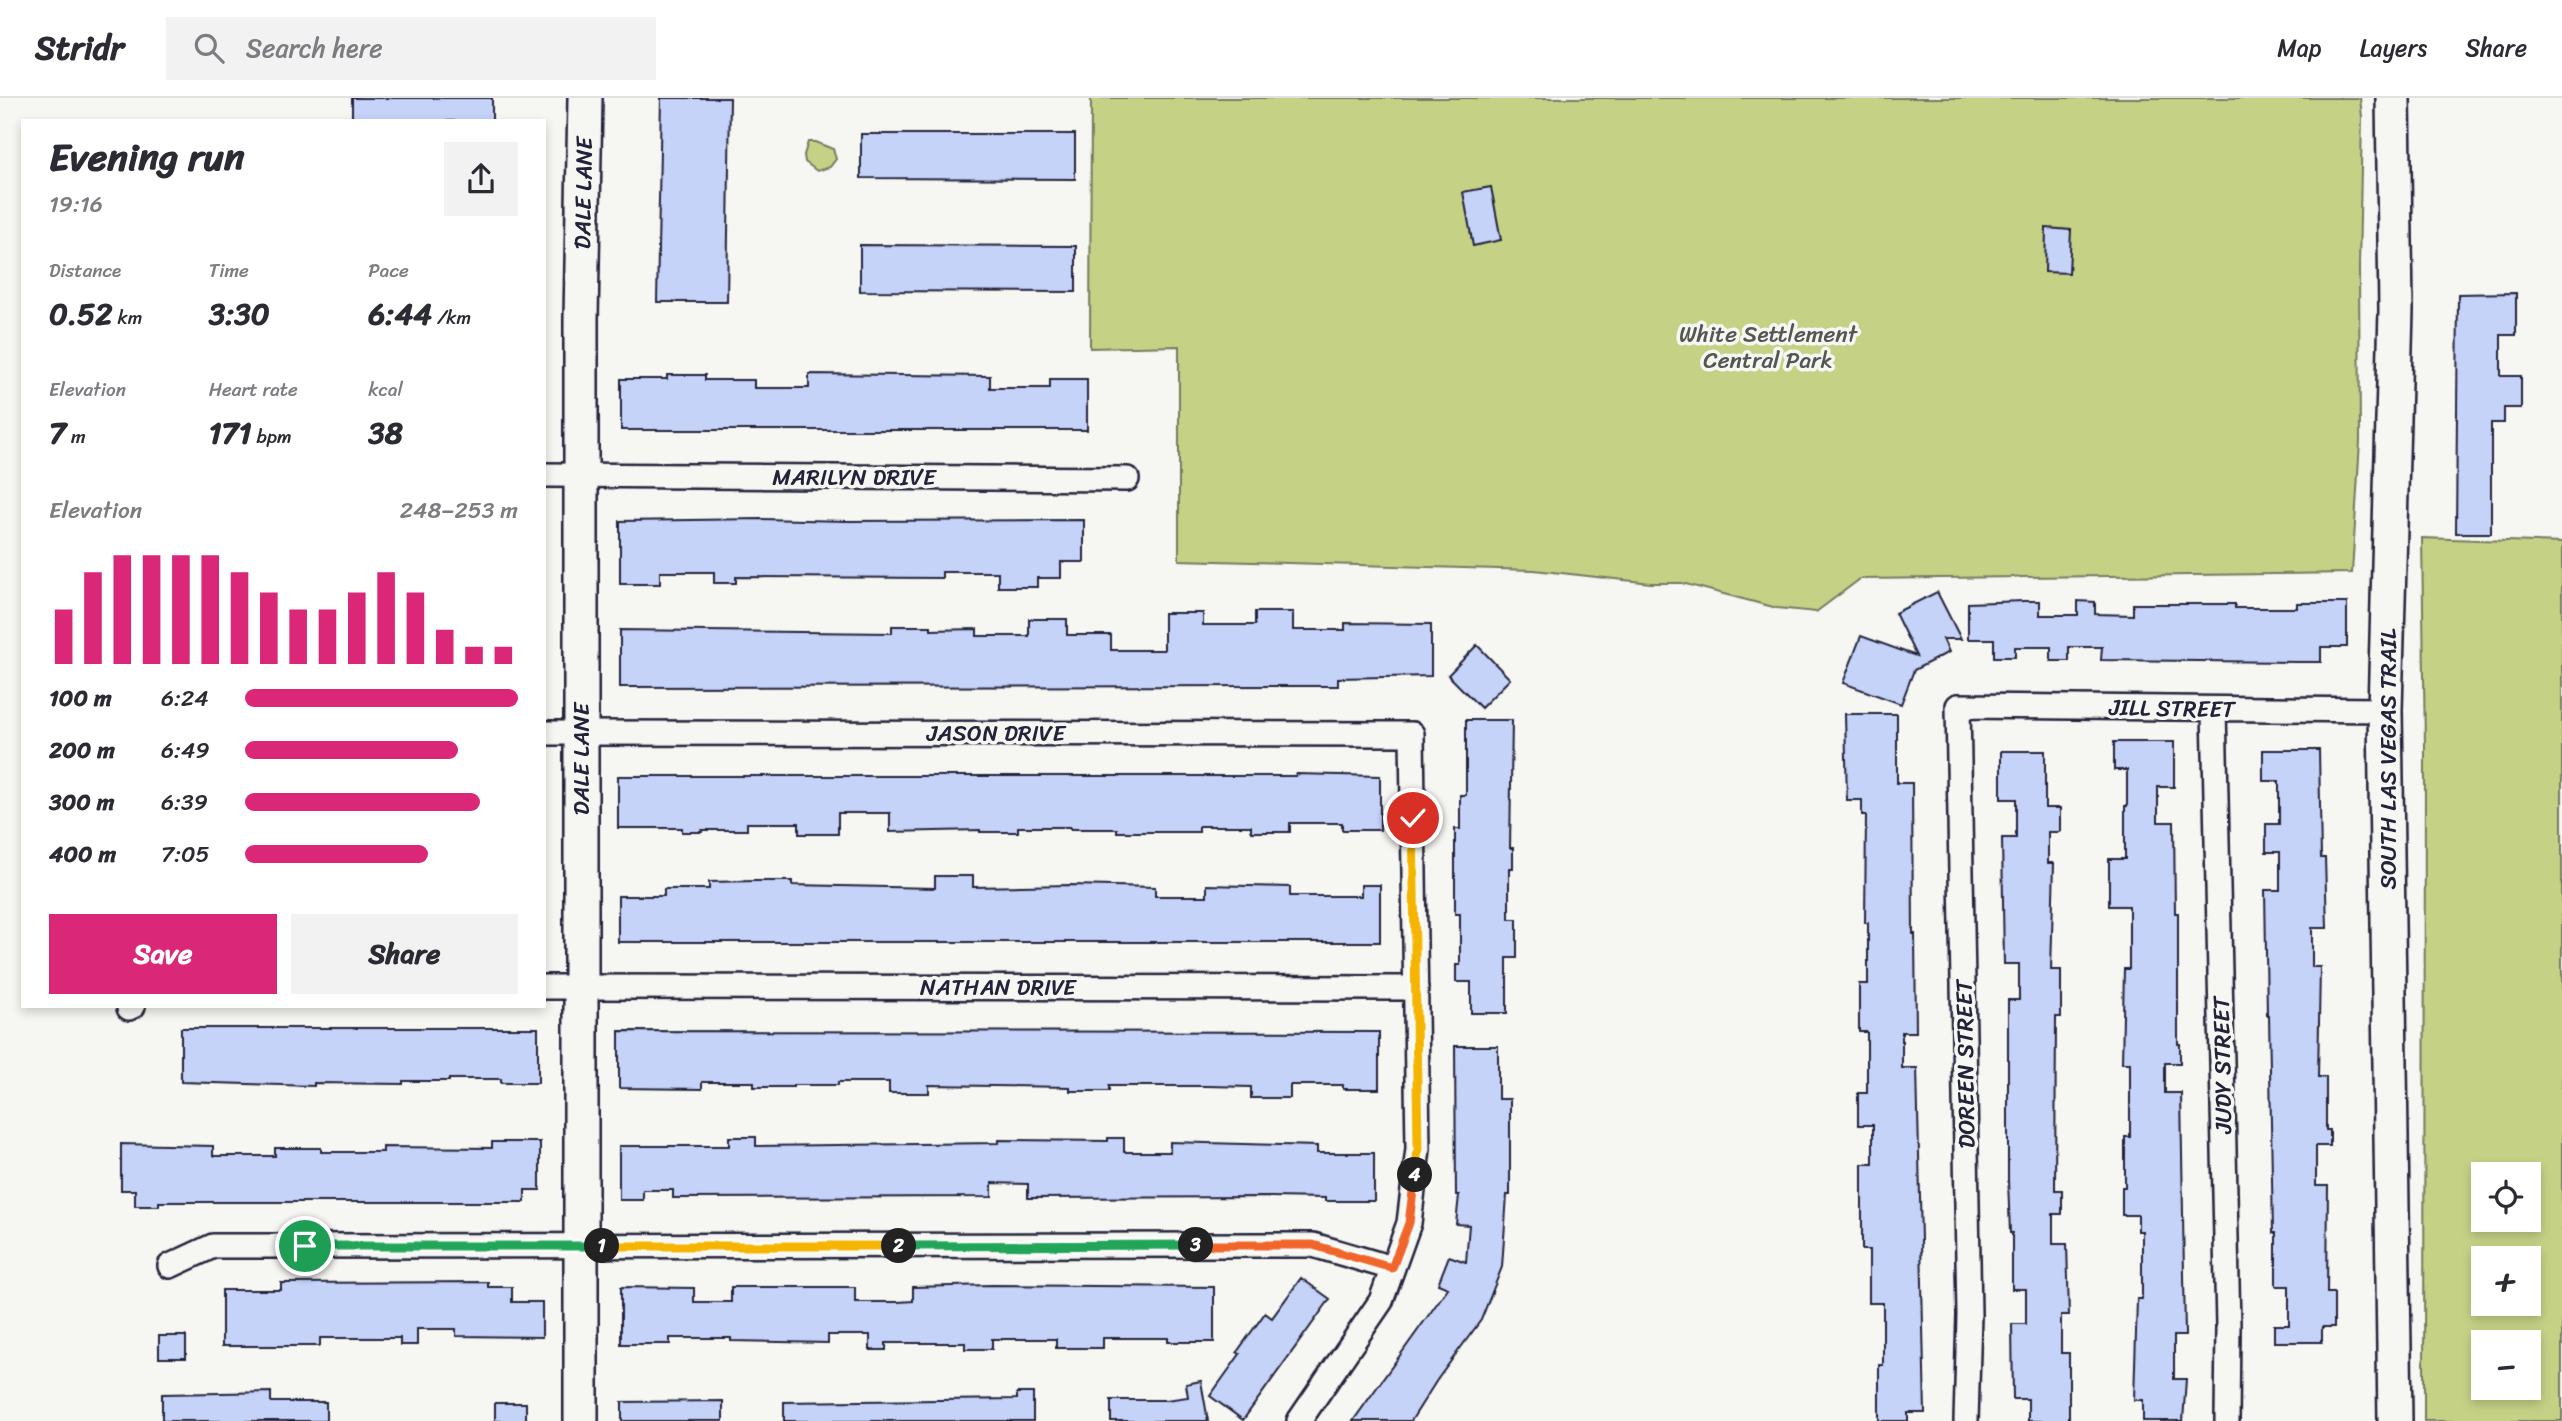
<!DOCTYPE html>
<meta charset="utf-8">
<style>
:root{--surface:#fff;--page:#f2f2f3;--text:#2b2b33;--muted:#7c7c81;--line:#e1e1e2;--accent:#db2777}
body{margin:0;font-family:Sriracha,sans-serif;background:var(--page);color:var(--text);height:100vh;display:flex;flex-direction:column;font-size:26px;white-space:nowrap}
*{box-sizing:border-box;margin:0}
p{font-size:23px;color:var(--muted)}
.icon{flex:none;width:38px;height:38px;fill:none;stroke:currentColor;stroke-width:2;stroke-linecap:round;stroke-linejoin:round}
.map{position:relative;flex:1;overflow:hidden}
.details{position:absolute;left:21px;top:21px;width:525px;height:889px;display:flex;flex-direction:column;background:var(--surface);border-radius:0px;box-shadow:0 4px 10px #0003}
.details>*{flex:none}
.controls{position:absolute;left:2471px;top:1064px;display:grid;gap:14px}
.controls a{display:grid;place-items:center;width:70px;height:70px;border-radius:0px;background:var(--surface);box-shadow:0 4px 10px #0003;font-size:35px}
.pin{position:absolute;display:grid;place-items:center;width:60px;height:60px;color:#fff;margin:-30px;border:4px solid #fff;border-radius:50%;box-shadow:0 2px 7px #0007}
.km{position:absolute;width:35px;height:35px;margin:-18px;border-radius:50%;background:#222;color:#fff;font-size:19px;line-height:35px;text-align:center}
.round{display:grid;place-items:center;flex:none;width:74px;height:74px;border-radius:0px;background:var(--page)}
.headline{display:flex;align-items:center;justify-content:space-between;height:119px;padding:0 28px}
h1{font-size:38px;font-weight:700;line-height:52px}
.figures{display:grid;grid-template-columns:repeat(3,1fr);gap:10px;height:119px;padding:7px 28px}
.figures div{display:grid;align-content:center}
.figures b{font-size:30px;font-weight:700}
.figures small{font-size:19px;font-weight:400}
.figures p{font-size:19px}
.chart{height:196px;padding:14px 28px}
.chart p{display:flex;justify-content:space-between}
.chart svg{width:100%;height:126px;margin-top:7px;stroke:var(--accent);stroke-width:6}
.primary-button{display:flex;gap:14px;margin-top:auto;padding:14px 28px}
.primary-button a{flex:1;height:80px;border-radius:0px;background:var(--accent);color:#fff;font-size:28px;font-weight:700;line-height:80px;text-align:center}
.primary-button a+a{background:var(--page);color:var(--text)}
ul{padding:0 28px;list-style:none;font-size:23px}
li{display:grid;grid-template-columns:112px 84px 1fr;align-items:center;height:52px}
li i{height:18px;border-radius:9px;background:var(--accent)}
header{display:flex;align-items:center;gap:42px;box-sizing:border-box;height:98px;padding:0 35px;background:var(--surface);border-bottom:2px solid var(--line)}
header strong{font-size:33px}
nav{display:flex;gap:38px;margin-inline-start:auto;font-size:24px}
.search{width:490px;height:63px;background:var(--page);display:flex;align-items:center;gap:18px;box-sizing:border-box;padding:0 24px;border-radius:0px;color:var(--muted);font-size:26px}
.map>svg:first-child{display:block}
.green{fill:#c5d286;stroke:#747a60;stroke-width:2;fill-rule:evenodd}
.building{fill:#c5d3f9;stroke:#22223b;stroke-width:2}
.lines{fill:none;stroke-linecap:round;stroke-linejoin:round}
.street-casing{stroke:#22223b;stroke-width:28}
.secondary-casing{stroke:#22223b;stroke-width:38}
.street{stroke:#f6f6f2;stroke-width:23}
.secondary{stroke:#f6f6f2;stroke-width:33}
.split-1-casing{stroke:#fff;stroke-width:14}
.split-2-casing{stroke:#fff;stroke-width:14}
.split-3-casing{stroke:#fff;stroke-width:14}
.split-4-casing{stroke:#fff;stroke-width:14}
.split-5-casing{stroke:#fff;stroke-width:14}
.split-1{stroke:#22a559;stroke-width:9}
.split-2{stroke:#f5b400;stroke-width:9}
.split-3{stroke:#22a559;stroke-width:9}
.split-4{stroke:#f0652b;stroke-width:9}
.split-5{stroke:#f5b400;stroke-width:9}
.labels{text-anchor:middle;stroke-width:7;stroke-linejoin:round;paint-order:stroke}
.street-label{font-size:23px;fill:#22223b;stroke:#f6f6f2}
.park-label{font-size:23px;fill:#535752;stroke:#f6f6f2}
</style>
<header>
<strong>Stridr</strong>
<div class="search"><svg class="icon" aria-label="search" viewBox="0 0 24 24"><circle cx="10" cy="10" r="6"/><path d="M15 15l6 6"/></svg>Search here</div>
<nav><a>Map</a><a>Layers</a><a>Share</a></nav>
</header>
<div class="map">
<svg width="2562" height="1323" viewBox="0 0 2562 1323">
<rect width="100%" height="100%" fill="#f6f6f2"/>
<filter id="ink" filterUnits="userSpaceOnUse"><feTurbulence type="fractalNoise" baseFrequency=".0143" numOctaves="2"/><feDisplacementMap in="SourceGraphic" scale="14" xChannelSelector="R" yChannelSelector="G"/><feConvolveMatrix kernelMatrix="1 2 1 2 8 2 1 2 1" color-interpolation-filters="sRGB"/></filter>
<g filter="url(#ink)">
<path class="green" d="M1091 0H2360L2362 19 2359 169 2360 343 2352 475 1860 481 1816 514 1777 510 1682 485H1651L1534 472 1179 462V248L1090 250Z
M808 44H815L833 51 836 61 830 69 817 73 805 64 804 57Z
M2422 440 2562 445V1323H2424L2425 649ZM2483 1076H2529V1122H2483ZM2529 1160V1206H2483V1160ZM2529 1244V1290H2483V1244Z"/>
<path class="building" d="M352 0H492V23H352Z
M661 0H730L727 204H657Z
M861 36H1075V81L861 80Z
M1491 89 1501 142 1473 148 1463 94Z
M2046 130 2071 132 2069 175 2045 174Z
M860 147 1076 148V194L860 193Z
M2516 195V237H2501V278H2521V310H2504V325H2491V435H2456L2458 196Z
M809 276 990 278V290H1050V281H1087V332H621V281H667V277H705V282H754V290H809Z
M761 421 847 423 1084 422V464H1061V480H1037V489H998V474H942V480L736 479V485H714V474H660V486H620V423Z
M1937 494 1961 541H1943L1949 554 1914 572 1901 606 1843 585 1861 538 1916 558 1895 515Z
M2024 503H2040V517H2078V503L2095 504V516L2133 517V506H2235V510H2297V505H2347V549H2321V564H2297L2101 562 2102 549H2069V563H2051V549H2015V559H1994V541H1968V505Z
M1255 514H1293V532H1345V525L1431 526V578L1338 580V588L620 589V532L892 535V528H931V532L977 531V538H1029V521H1067V537H1111V552H1164V515H1203V527H1255Z
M1477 547 1510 581 1481 610 1448 577Z
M1845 616H1897V685H1912L1913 836H1915L1916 934H1902V970H1917L1925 1315H1908V1323H1879V1267H1883V1205H1869V1152H1862V1066H1873V1027H1858V995H1867V934H1859V886H1868V825H1865L1866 717H1862V702H1847Z
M1466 622H1512L1510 750H1513V770H1509V821H1517V860H1507V915H1471V884H1456V867H1460V816H1455V731H1460V697H1466Z
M2114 644H2174V689H2158V724H2174L2175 815H2178V946H2180V965H2165V995H2181L2185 1238H2174V1281H2186L2183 1323H2143V1302H2134L2137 1201H2142V1133H2138V1117H2122V1089H2125V1039H2130V965H2122L2124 871H2129V808H2109V761H2125V708H2127V672H2114Z
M2263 652H2319L2321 760H2325L2327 830H2312V869H2320L2318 979H2326V1032H2330V1048H2316V1088H2328L2327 1195H2334V1229H2322V1244H2274V1227H2289V1188H2276V1135H2273L2269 917H2267L2265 792H2280V754H2266V726H2279V683H2263Z
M2001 653H2045V710H2060V734H2048V765H2054L2051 872H2061V919H2056L2055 1092H2062V1116H2053V1146H2067L2069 1217H2061V1255H2069V1323H2028V1301H2013L2012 1226H2026V1191H2012V1135H2010L2008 1082V902H2019V866H2004L2002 740H2016V701H2001Z
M1296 676 1380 678V732H1342V725H1290V734H1251V728H1199V734H1117V731H1070V729H1018V734H980V732L890 734V715H838V736H799V725H747V732H702V734H682V730H618V678H1296Z
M935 778H973V789L1070 787 1155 789V798H1207V787L1290 789V798H1361V787H1380V844H618V798H664V791H709V784L755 783H792V787L935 790Z
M181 930H538V985H501V981H449V983H403V986L314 985V988L181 984Z
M619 933 1379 934V991H1343V987H1290V1000H1251V989L1207 988H1109V993H1070V989L929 987V995H889V984H838V987H793V989H754V984H702V991L619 990Z
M1455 948H1498V1001H1510V1097H1507L1502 1169 1481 1222 1437 1282 1411 1323H1353L1448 1190 1438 1186 1449 1158 1466 1164 1469 1127 1456 1126 1459 1097H1456Z
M729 1039H756V1048L999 1045V1042L1108 1043V1040H1124V1054H1170V1044L1317 1048V1055H1374V1103H1325V1100L1270 1099 1028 1100V1086L992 1085V1099L673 1100V1092H643V1102H619V1048H729Z
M492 1044H540V1092H525V1104H159V1108H135V1092H121V1046L213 1048V1058H275V1050H321V1054H383V1049L492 1050Z
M1301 1180 1330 1201 1243 1322 1210 1298 1240 1256 1237 1254 1265 1215 1272 1220Z
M488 1184V1189H512V1204H542V1239L456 1238V1231H417V1247H400V1240H320V1248H222V1192H281V1185Z
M992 1187 1214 1189V1244H1168V1240H1103V1250H1056V1241H992V1251H965V1245H886V1252H870V1237H828V1245L731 1243V1240H670V1246H621V1189L694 1190V1204H731V1189H855V1204H898L913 1203V1189Z
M159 1238H186V1260H159Z
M1201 1283 1208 1323H1111V1302H1166L1188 1299 1186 1286Z
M271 1294V1304H326V1323H162V1296Z
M1017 1295H1033V1323H784V1304L1017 1301Z
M723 1303V1323H622V1304Z
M495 1305H526V1323H495Z"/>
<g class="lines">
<g class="street-casing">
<path id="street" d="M544 377 1127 381
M2214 611 2228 1228 2227 1323
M544 635 1412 636 1418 1051 1409 1125 1381 1203 1299 1323
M544 889 1416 890
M129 910 133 908
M170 1168 213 1148 1313 1147 1392 1170
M1966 1323 1969 1217 1958 608 2385 612"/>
</g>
<g class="secondary-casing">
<path id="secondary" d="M2393 0 2396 212 2385 612 2395 1323
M581 1323V221L585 0"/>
</g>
<use href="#street" class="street"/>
<use href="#secondary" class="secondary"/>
</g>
</g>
<g class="lines" filter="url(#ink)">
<g class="split-1-casing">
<path id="split-1" d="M305 1148H602"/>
</g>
<g class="split-2-casing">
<path id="split-2" d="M602 1148H899"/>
</g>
<g class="split-3-casing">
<path id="split-3" d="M899 1148 1196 1147"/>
</g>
<g class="split-4-casing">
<path id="split-4" d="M1196 1147H1313L1392 1170 1409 1125 1415 1077"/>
</g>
<g class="split-5-casing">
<path id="split-5" d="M1413 720 1418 1051 1415 1077"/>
</g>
<use href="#split-1" class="split-1"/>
<use href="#split-2" class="split-2"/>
<use href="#split-3" class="split-3"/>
<use href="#split-4" class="split-4"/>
<use href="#split-5" class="split-5"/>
</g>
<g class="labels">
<g class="street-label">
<text transform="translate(583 95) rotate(-89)" y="8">DALE LANE</text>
<text x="854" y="387">MARILYN DRIVE</text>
<text transform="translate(2172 610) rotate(1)" y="8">JILL STREET</text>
<text x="996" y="643">JASON DRIVE</text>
<text transform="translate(581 661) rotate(-90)" y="8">DALE LANE</text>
<text transform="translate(2388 661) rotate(-90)" y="8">SOUTH LAS VEGAS TRAIL</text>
<text x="998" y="897">NATHAN DRIVE</text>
<text transform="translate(1965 966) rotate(-91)" y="8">DOREEN STREET</text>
<text transform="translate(2222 967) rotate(-91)" y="8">JUDY STREET</text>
</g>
<g class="park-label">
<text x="1768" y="244">White Settlement<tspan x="1768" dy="26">Central Park</tspan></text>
</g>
</g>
</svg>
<div class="controls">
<a><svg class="icon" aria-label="locate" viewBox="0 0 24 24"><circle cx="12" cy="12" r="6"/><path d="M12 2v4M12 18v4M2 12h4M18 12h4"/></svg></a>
<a>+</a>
<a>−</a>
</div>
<div class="pin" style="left:305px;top:1148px;background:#1e9e55"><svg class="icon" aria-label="arrive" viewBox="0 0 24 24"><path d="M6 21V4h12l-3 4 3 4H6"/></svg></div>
<div class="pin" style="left:1413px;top:720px;background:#d93025"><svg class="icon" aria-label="check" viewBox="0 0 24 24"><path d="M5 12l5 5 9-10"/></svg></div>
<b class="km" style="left:602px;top:1148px">1</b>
<b class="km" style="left:899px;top:1148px">2</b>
<b class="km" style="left:1196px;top:1147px">3</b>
<b class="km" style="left:1415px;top:1077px">4</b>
<section class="details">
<div class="headline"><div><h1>Evening run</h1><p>19:16</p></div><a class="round"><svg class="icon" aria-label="share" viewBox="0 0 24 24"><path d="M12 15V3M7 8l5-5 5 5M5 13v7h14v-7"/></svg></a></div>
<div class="figures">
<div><p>Distance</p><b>0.52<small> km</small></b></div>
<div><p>Time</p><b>3:30</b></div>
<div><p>Pace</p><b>6:44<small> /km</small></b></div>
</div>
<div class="figures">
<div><p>Elevation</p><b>7<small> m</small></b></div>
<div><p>Heart rate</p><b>171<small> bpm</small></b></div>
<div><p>kcal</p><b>38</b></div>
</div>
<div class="chart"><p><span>Elevation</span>248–253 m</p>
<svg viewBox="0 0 160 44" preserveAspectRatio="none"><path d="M5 44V25M15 44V12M25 44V6M35 44V6M45 44V6M55 44V6M65 44V12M75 44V19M85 44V25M95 44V25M105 44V19M115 44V12M125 44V19M135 44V32M145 44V38M155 44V38"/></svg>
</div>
<ul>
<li><b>100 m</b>6:24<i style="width:100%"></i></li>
<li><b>200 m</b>6:49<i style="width:78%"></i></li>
<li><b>300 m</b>6:39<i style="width:86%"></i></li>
<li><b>400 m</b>7:05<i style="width:67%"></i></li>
</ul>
<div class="primary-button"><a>Save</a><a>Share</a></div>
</section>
</div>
